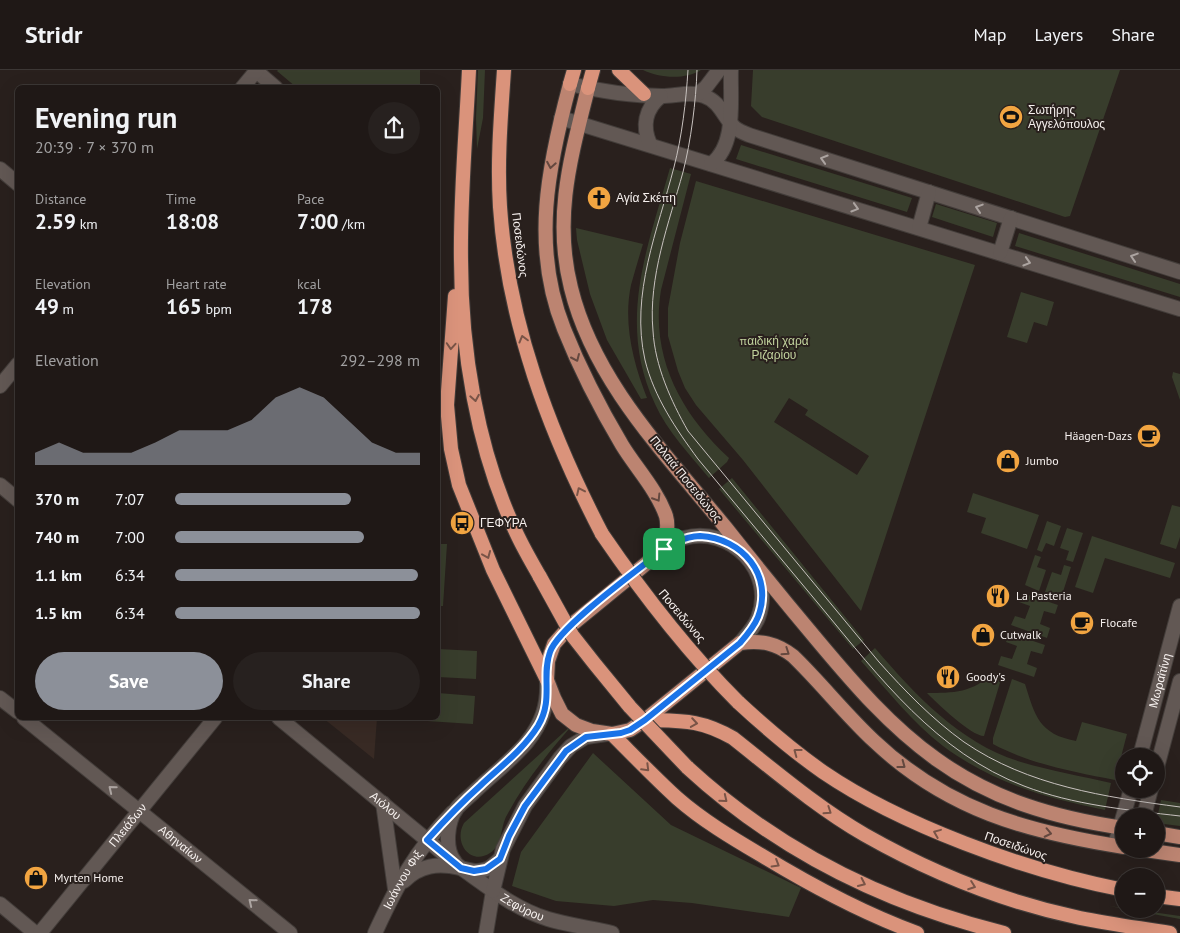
<!DOCTYPE html>
<meta charset="utf-8">
<style>
:root{--surface:#1f1816;--page:#27211f;--text:#f1f3f6;--muted:#a1a0a1;--line:#3c3735;--accent:#8c9099}
body{margin:0;font-family:"PT Sans",sans-serif;background:var(--page);color:var(--text);height:100vh;display:flex;flex-direction:column;font-size:19px;white-space:nowrap}
*{box-sizing:border-box;margin:0}
p{font-size:16px;color:var(--muted)}
.icon{flex:none;width:28px;height:28px;fill:none;stroke:currentColor;stroke-width:2;stroke-linecap:round;stroke-linejoin:round}
.map{position:relative;flex:1;overflow:hidden}
.panel{position:absolute;left:15px;top:15px;width:425px;height:635px;display:flex;flex-direction:column;background:var(--surface);border-radius:8px;box-shadow:0 5px 20px #0002,0 0 0 1px var(--line)}
.panel>*{flex:none}
.fabs{position:absolute;left:1115px;top:678px;display:grid;gap:10px}
.fabs a{display:grid;place-items:center;width:50px;height:50px;border-radius:50%;background:var(--surface);box-shadow:0 5px 20px #0002,0 0 0 1px var(--line);font-size:25px}
.pin{position:absolute;display:grid;place-items:center;width:42px;height:42px;color:#fff;margin:-21px;border-radius:10px;box-shadow:0 2px 8px #0006}
.round{display:grid;place-items:center;flex:none;width:52px;height:52px;border-radius:26px;background:var(--page)}
.overview{display:flex;align-items:center;justify-content:space-between;height:85px;padding:0 20px}
h1{font-size:28px;font-weight:700;line-height:38px}
.metrics{display:grid;grid-template-columns:repeat(3,1fr);gap:8px;height:85px;padding:5px 20px}
.metrics div{display:grid;align-content:center}
.metrics b{font-size:21px;font-weight:700}
.metrics small{font-size:14px;font-weight:400}
.metrics p{font-size:14px}
.chart{height:140px;padding:10px 20px}
.chart p{display:flex;justify-content:space-between}
.chart svg{width:100%;height:90px;margin-top:5px;fill:var(--accent);opacity:.7}
.primary-button{display:flex;gap:10px;margin-top:auto;padding:10px 20px}
.primary-button a{flex:1;height:58px;border-radius:30px;background:var(--accent);color:#fff;font-size:20px;font-weight:700;line-height:58px;text-align:center}
.primary-button a+a{background:var(--page);color:var(--text)}
ul{padding:0 20px;list-style:none;font-size:16px}
li{display:grid;grid-template-columns:80px 60px 1fr;align-items:center;height:38px}
li i{height:12px;border-radius:6px;background:var(--accent)}
header{display:flex;align-items:center;gap:30px;box-sizing:border-box;height:70px;padding:0 25px;background:var(--surface);border-bottom:1px solid var(--line)}
header strong{font-size:24px}
nav{display:flex;gap:28px;margin-inline-start:auto;font-size:18px}
.map>svg:first-child{display:block}
.built{fill:#382a24}
.green{fill:#383d2c;fill-rule:evenodd}
.lines{fill:none;stroke-linecap:round;stroke-linejoin:round}
.minor-casing{stroke:#433d3a;stroke-width:16}
.tertiary-casing{stroke:#433d3a;stroke-width:16}
.primary-casing{stroke:#433d3a;stroke-width:16}
.trunk-casing{stroke:#433d3a;stroke-width:16}
.minor{stroke:#625854;stroke-width:14}
.tertiary{stroke:#625854;stroke-width:14}
.primary{stroke:#bc8471;stroke-width:14}
.trunk{stroke:#da937b;stroke-width:14}
.tram{stroke:#c8c2bf;stroke-width:1}
.trunk-bridge-casing{stroke:#433d3a;stroke-width:16;stroke-linecap:butt}
.trunk-bridge{stroke:#da937b;stroke-width:14}
.oneway{stroke:#aca4a1}
.oneway2{stroke:#64483f}
.oneway3{stroke:#795447}
.route-casing{stroke:#fff;stroke-width:10}
.route{stroke:#1a73e8;stroke-width:6}
.labels{text-anchor:middle;stroke-width:4;stroke-linejoin:round;paint-order:stroke}
.poi-label{font-size:12px;fill:#f6f0ee;stroke:#29201d;text-anchor:start}
.street-label{font-size:12px;fill:#f6f0ee;stroke:#29201d}
.park-label{font-size:12px;fill:#c2d39e;stroke:#29201d}
</style>
<header>
<strong>Stridr</strong>
<nav><a>Map</a><a>Layers</a><a>Share</a></nav>
</header>
<div class="map">
<svg width="1180" height="863" viewBox="0 0 1180 863">
<rect width="100%" height="100%" fill="#29201d"/>
<path class="built" d="M323 648H377L374 689Z"/>
<path class="green" d="M278 0H420V17H296L277 1Z
M478 0H485L483 48 477 79 476 48Z
M643 0H701C685 10 659 8 643 0Z
M753 0H1120L1070 146 1065 147 762 47 751 36Z
M741 75 912 128 907 142 736 89Z
M670 98 691 104 661 220C650 287 681 344 729 388L727 392 709 408C690 385 667 361 655 334 617 252 647 179 670 98Z
M696 111 975 195 861 541 743 390 696 335 685 318 678 301 668 266V238L680 173ZM789 328 808 340 805 345 869 386 857 405 774 352Z
M936 134 997 153 993 167 932 147Z
M576 158 643 174C639 187 635 201 631 215 623 253 633 292 647 328L641 329 607 270 590 224 577 170Z
M1019 163 1180 214V227L1015 176Z
M1021 222 1054 232 1047 256 1034 252 1027 273 1007 267Z
M1173 302 1180 304V330L1172 307Z
M732 408 864 570 853 579 719 419Z
M973 423 1039 445 1027 479 981 463 986 448 967 442Z
M1172 435 1180 437V467L1176 479 1160 474Z
M1047 451 1061 456 1054 476 1046 473 1042 482 1037 480Z
M1067 458 1083 463 1073 492 1066 490 1069 481 1060 478Z
M1092 466 1175 493 1170 508 1105 488 1093 523 1075 517Z
M438 474H447L443 536H438Z
M1035 485 1041 487 1037 497 1046 500 1039 521 1025 515Z
M1064 495 1071 497 1061 528 1045 522 1052 502 1061 505Z
M1022 523 1058 535 1055 544 1044 541 1040 554 1050 558 1047 568 1011 555 1015 546 1025 549 1030 536 1019 532Z
M1009 563 1045 575 1042 584 1031 581 1027 594 1037 598 1034 607 998 595 1001 586 1012 589 1017 576 1006 572Z
M875 578C915 625 961 674 1021 692 1051 701 1081 706 1111 713L1105 740C1045 728 993 713 943 676 912 652 887 620 861 591Z
M438 579 477 581 476 609 438 607Z
M992 602 1002 606 984 666C971 666 937 633 927 623 952 623 975 623 992 602Z
M1012 609 1025 614C1035 646 1039 664 1076 671L1082 652 1127 664 1115 710C1074 702 1030 694 993 674V668Z
M438 623 475 626 473 654 412 650V648H438Z
M574 653C549 682 525 711 507 745 500 757 503 775 490 783 470 796 453 772 464 753Z
M593 683 671 755 801 818 789 847 692 833 653 830 614 836 556 831 512 816 521 782Z
M1161 730 1180 733V756L1156 753Z
M1109 836 1180 846V849Z"/>
<g class="lines">
<g class="minor-casing">
<g id="minor">
<path d="M255 0 276 18"/>
<path d="M570 14C599 21 632 26 662 26 675 26 691 21 704 26 721 32 723 47 735 58 739 61 744 63 749 65L1180 202"/>
<path d="M242 18 257 0"/>
<path d="M698 24 706 17 719 0"/>
<path d="M561 48 1180 239"/>
<path d="M650 74C642 56 645 39 661 26"/>
<path d="M711 94C737 75 730 29 731 0"/>
<path d="M0 99 18 114"/>
<path d="M919 158 929 122"/>
<path d="M1000 183 1011 148"/>
<path d="M0 316 18 294"/>
<path d="M0 628 18 642"/>
<path id="s1" d="M24 648 290 863"/>
<path id="s2" d="M1140 686 1180 536"/>
<path d="M1156 701 1180 611"/>
<path d="M1144 746 1151 719"/>
<path d="M1115 775 1131 719"/>
<path d="M486 863 493 821"/>
</g>
</g>
<g class="tertiary-casing">
<g id="tertiary">
<path d="M0 415 18 430"/>
<path d="M664 479C670 475 676 470 684 468 731 455 776 502 758 548 754 558 747 565 740 573"/>
<path id="s3" d="M279 648 461 798C488 817 515 839 548 849 568 855 591 858 612 863"/>
<path d="M383 733 395 819"/>
<path d="M455 792C444 779 447 751 457 738 462 732 469 727 474 722 491 706 512 690 527 672 542 653 548 635 547 612"/>
<path d="M404 811C420 795 438 793 460 798 469 800 477 803 487 799 492 797 496 792 500 789"/>
<path d="M493 821 503 779 525 736 560 688 571 676 586 667 606 664"/>
<path d="M0 834 35 863"/>
<path id="s4" d="M40 863 215 648"/>
<path id="s5" d="M375 863C397 815 415 781 453 742"/>
</g>
</g>
<g class="primary-casing">
<path id="primary" d="M570 14C548 96 531 177 564 259 580 299 600 338 622 375 636 398 657 420 666 446 669 456 666 469 664 479L570 556 554 574 548 591 547 610 554 628 562 644 576 655 592 661 612 664 630 660 645 650 740 573C761 570 776 573 793 586 821 613 845 644 874 671 947 740 1027 762 1124 777
M588 18C571 87 553 147 571 218 594 312 666 384 726 458 756 496 787 534 818 571 854 614 890 656 936 689 993 730 1055 748 1124 758
M1156 763 1180 767
M1138 779 1180 785"/>
</g>
<g class="trunk-casing">
<path id="trunk" d="M469 0C466 63 460 127 461 190 461 279 477 379 515 460 522 476 531 491 540 507
M504 0C501 45 497 91 500 137 508 253 549 362 602 464
M619 0 644 24
M570 14 574 0
M588 18 593 0
M455 226 447 335 451 379 459 415 493 500 547 610
M738 632C765 657 793 681 823 702 867 732 915 754 964 773 1018 794 1067 809 1124 820
M645 650C682 651 700 649 733 668 776 702 818 738 865 765 932 803 1004 832 1080 848 1110 854 1140 858 1170 863
M612 664C633 685 654 707 677 728 702 750 732 768 761 785 812 816 862 843 917 863
M687 697C777 780 886 834 1004 863
M1156 826 1180 829"/>
</g>
<use href="#minor" class="minor"/>
<use href="#tertiary" class="tertiary"/>
<use href="#primary" class="primary"/>
<use href="#trunk" class="trunk"/>
<path class="tram" d="M688 0C686 32 682 66 674 97 658 160 630 224 645 290 654 327 676 359 698 389 739 439 781 488 822 538 879 607 937 683 1024 716 1073 735 1128 740 1180 746
M697 0C696 31 691 71 683 102 669 153 648 207 653 261 655 296 671 331 688 361L879 592C905 621 932 649 964 672 1028 716 1105 727 1180 737"/>
<g class="trunk-bridge-casing">
<path id="trunk-bridge" d="M602 464C643 524 687 581 738 632
M540 507 572 565 594 593 630 637 687 697"/>
</g>
<use href="#trunk-bridge" class="trunk-bridge"/>
</g>
<defs><path id="oneway-chevron" d="M-2-3.5L2.5 0L-2 3.5" fill="none" stroke-width="1.6" stroke-linecap="round" stroke-linejoin="round" transform="scale(1.25)"/></defs>
<g class="oneway">
<use href="#oneway-chevron" transform="translate(824 89) rotate(-163)"/>
<use href="#oneway-chevron" transform="translate(855 138) rotate(17)"/>
<use href="#oneway-chevron" transform="translate(979 138) rotate(-162)"/>
<use href="#oneway-chevron" transform="translate(1134 187) rotate(-162)"/>
<use href="#oneway-chevron" transform="translate(1027 192) rotate(17)"/>
<use href="#oneway-chevron" transform="translate(112 719) rotate(-141)"/>
<use href="#oneway-chevron" transform="translate(252 832) rotate(-141)"/>
</g>
<g class="oneway2">
<use href="#oneway-chevron" transform="translate(551 95) rotate(100)"/>
<use href="#oneway-chevron" transform="translate(576 288) rotate(66)"/>
<use href="#oneway-chevron" transform="translate(657 428) rotate(58)"/>
<use href="#oneway-chevron" transform="translate(786 582) rotate(34)"/>
<use href="#oneway-chevron" transform="translate(902 695) rotate(37)"/>
<use href="#oneway-chevron" transform="translate(1048 763) rotate(12)"/>
</g>
<g class="oneway3">
<use href="#oneway-chevron" transform="translate(523 269) rotate(-105)"/>
<use href="#oneway-chevron" transform="translate(451 276) rotate(94)"/>
<use href="#oneway-chevron" transform="translate(475 328) rotate(80)"/>
<use href="#oneway-chevron" transform="translate(580 421) rotate(-115)"/>
<use href="#oneway-chevron" transform="translate(487 485) rotate(67)"/>
<use href="#oneway-chevron" transform="translate(694 653) rotate(9)"/>
<use href="#oneway-chevron" transform="translate(797 682) rotate(-143)"/>
<use href="#oneway-chevron" transform="translate(646 698) rotate(45)"/>
<use href="#oneway-chevron" transform="translate(724 729) rotate(39)"/>
<use href="#oneway-chevron" transform="translate(828 741) rotate(34)"/>
<use href="#oneway-chevron" transform="translate(937 763) rotate(-158)"/>
<use href="#oneway-chevron" transform="translate(776 794) rotate(31)"/>
<use href="#oneway-chevron" transform="translate(862 813) rotate(25)"/>
<use href="#oneway-chevron" transform="translate(972 816) rotate(20)"/>
</g>
<g class="lines">
<g class="route-casing">
<path id="route" d="M700 466C742 468 774 505 758 547 754 557 747 565 740 573L645 650 630 660 621 663 586 667 566 681 525 736 509 766 500 789 486 799 474 801 461 798 427 770C444 751 461 733 480 716 500 697 523 680 538 656 554 629 541 607 550 582 558 558 635 502 659 483 673 473 683 467 700 466Z"/>
</g>
<use href="#route" class="route"/>
</g>
<defs>
<g id="stadium-disc" transform="scale(1.25)"><circle r="9.5" fill="#f2a541" stroke="#29201d"/><path d="M0-5a6.5 5 0 1 0 0 10a6.5 5 0 1 0 0-10ZM-3.5-1.8h7v3.6h-7Z" fill="#111"/></g>
<g id="church-disc" transform="scale(1.25)"><circle r="9.5" fill="#f2a541" stroke="#29201d"/><path d="M-1.2-6h2.4v3.5h3.3v2.4h-3.3V6h-2.4V-.1h-3.3v-2.4h3.3Z" fill="#111"/></g>
<g id="cafe-disc" transform="scale(1.25)"><circle r="9.5" fill="#f2a541" stroke="#29201d"/><path d="M-5.5-4.5H6V0H3Q3 3.5 0 3.5H-2.5Q-5.5 3.5-5.5 0ZM3-3.2v2h1.7v-2ZM-6 4.5H4V6H-6Z" fill="#111"/></g>
<g id="shop-disc" transform="scale(1.25)"><circle r="9.5" fill="#f2a541" stroke="#29201d"/><path d="M-5-2.5h2.3a2.7 3.5 0 0 1 5.4 0H5L5.5 6h-11ZM-1.5-2.5h3a1.5 2.3 0 0 0-3 0Z" fill="#111"/></g>
<g id="bus-disc" transform="scale(1.25)"><circle r="9.5" fill="#f2a541" stroke="#29201d"/><path d="M-5-6H5V4H4V6H2V4H-2V6H-4V4H-5ZM-3.5-4V0h7V-4ZM-3.5 1.2v1.5H-2V1.2ZM2 1.2v1.5H3.5V1.2Z" fill="#111"/></g>
<g id="restaurant-disc" transform="scale(1.25)"><circle r="9.5" fill="#f2a541" stroke="#29201d"/><path d="M-5-6h1v4h1v-4h1v4h1v-4h1v5L-1.5 .5V6h-2V.5L-5-1ZM5-6V6H3V1.5H1.5Q1.5-4 5-6Z" fill="#111"/></g>
</defs>
<g fill-rule="evenodd">
<use href="#stadium-disc" x="1011" y="47"/>
<use href="#church-disc" x="599" y="128"/>
<use href="#cafe-disc" x="1149" y="366"/>
<use href="#shop-disc" x="1008" y="391"/>
<use href="#bus-disc" x="462" y="453"/>
<use href="#restaurant-disc" x="998" y="526"/>
<use href="#cafe-disc" x="1082" y="553"/>
<use href="#shop-disc" x="983" y="565"/>
<use href="#restaurant-disc" x="948" y="607"/>
<use href="#shop-disc" x="36" y="808"/>
</g>
<g class="labels">
<g class="poi-label">
<text x="1028" y="44">Σωτήρης<tspan x="1028" dy="14">Αγγελόπουλος</tspan></text>
<text x="616" y="132">Αγία Σκέπη</text>
<text x="1132" y="370" text-anchor="end">Häagen-Dazs</text>
<text x="1026" y="395">Jumbo</text>
<text x="480" y="457">ΓΕΦΥΡΑ</text>
<text x="1016" y="530">La Pasteria</text>
<text x="1100" y="557">Flocafe</text>
<text x="1000" y="569">Cutwalk</text>
<text x="966" y="611">Goody's</text>
<text x="54" y="812">Myrten Home</text>
</g>
<g class="street-label">
<text transform="translate(520 175) rotate(83)" y="4">Ποσειδώνος</text>
<text transform="translate(686 409) rotate(51)" y="4">Παλαιά Ποσειδώνος</text>
<text transform="translate(682 546) rotate(50)" y="4">Ποσειδώνος</text>
<text dy="4" stroke="none"><textPath href="#s2" startOffset="78">Μωραϊτίνη</textPath></text>
<text dy="4" stroke="none"><textPath href="#s3" startOffset="138">Αιόλου</textPath></text>
<text dy="4" stroke="none"><textPath href="#s4" startOffset="139">Πλειάδων</textPath></text>
<text dy="4" stroke="none"><textPath href="#s1" startOffset="201">Αθηναίων</textPath></text>
<text transform="translate(1016 776) rotate(19)" y="4">Ποσειδώνος</text>
<text dy="4" stroke="none"><textPath href="#s5" startOffset="60">Ιωάννου Φιξ</textPath></text>
<text dy="4" stroke="none"><textPath href="#s3" startOffset="309">Ζεφύρου</textPath></text>
</g>
<g class="park-label">
<text x="774" y="275">παιδική χαρά<tspan x="774" dy="14">Ριζαρίου</tspan></text>
</g>
</g>
</svg>
<div class="fabs">
<a><svg class="icon" aria-label="locate" viewBox="0 0 24 24"><circle cx="12" cy="12" r="6"/><path d="M12 2v4M12 18v4M2 12h4M18 12h4"/></svg></a>
<a>+</a>
<a>−</a>
</div>
<div class="pin" style="left:664px;top:479px;background:#1e9e55"><svg class="icon" aria-label="arrive" viewBox="0 0 24 24"><path d="M6 21V4h12l-3 4 3 4H6"/></svg></div>
<section class="panel">
<div class="overview"><div><h1>Evening run</h1><p>20:39 · 7 × 370 m</p></div><a class="round"><svg class="icon" aria-label="share" viewBox="0 0 24 24"><path d="M12 15V3M7 8l5-5 5 5M5 13v7h14v-7"/></svg></a></div>
<div class="metrics">
<div><p>Distance</p><b>2.59<small> km</small></b></div>
<div><p>Time</p><b>18:08</b></div>
<div><p>Pace</p><b>7:00<small> /km</small></b></div>
</div>
<div class="metrics">
<div><p>Elevation</p><b>49<small> m</small></b></div>
<div><p>Heart rate</p><b>165<small> bpm</small></b></div>
<div><p>kcal</p><b>178</b></div>
</div>
<div class="chart"><p><span>Elevation</span>292–298 m</p>
<svg viewBox="0 0 160 44" preserveAspectRatio="none"><path d="M0 44V38L10 33L20 38L30 38L40 38L50 33L60 27L70 27L80 27L90 22L100 11L110 6L120 11L130 22L140 33L150 38L160 38V44z"/></svg>
</div>
<ul>
<li><b>370 m</b>7:07<i style="width:72%"></i></li>
<li><b>740 m</b>7:00<i style="width:77%"></i></li>
<li><b>1.1 km</b>6:34<i style="width:99%"></i></li>
<li><b>1.5 km</b>6:34<i style="width:100%"></i></li>
</ul>
<div class="primary-button"><a>Save</a><a>Share</a></div>
</section>
</div>
